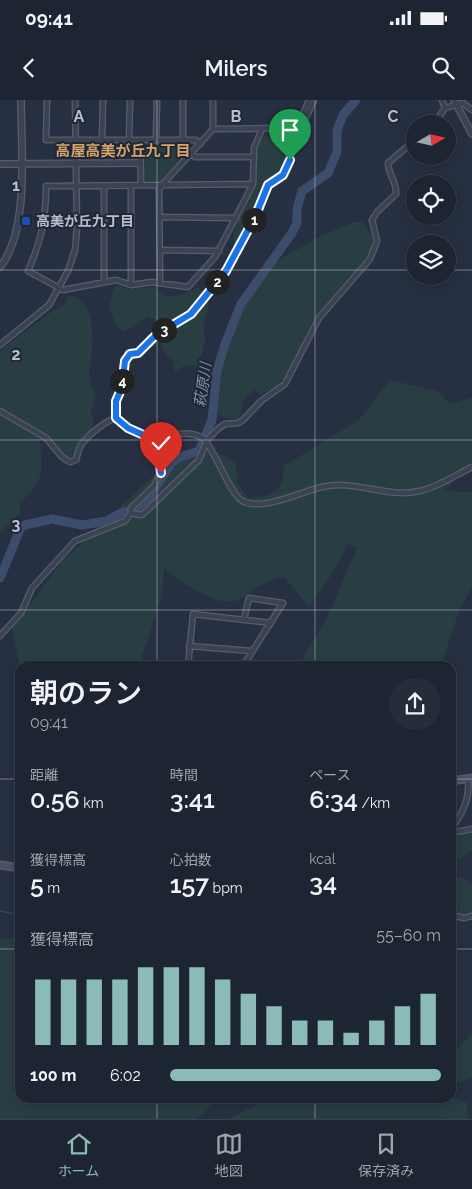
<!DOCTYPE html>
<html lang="ja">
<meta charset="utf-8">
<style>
:root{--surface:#1d2432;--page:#252c3a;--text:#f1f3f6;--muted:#a0a4ac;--line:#3b414d;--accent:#8bbbb9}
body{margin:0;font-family:Raleway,"Noto Sans JP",sans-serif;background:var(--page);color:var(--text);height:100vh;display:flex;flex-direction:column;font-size:19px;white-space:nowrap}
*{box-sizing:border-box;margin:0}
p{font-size:16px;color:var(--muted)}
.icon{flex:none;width:28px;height:28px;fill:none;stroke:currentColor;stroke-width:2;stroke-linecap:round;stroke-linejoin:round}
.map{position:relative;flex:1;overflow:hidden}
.drawer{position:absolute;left:15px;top:561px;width:441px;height:442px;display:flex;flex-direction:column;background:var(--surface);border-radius:15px;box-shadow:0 2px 12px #0003,0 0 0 1px var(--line)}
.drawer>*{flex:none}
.needle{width:32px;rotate:81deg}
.tools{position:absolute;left:406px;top:15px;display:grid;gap:10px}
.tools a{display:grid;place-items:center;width:50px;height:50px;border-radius:50%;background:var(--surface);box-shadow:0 2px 12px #0003,0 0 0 1px var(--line);font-size:25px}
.pin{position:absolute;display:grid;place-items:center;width:42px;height:42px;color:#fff;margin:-51px -21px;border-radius:50% 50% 50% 0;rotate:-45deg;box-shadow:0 0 5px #0007}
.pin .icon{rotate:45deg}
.km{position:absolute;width:25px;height:25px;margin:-12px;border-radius:50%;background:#222;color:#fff;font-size:14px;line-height:25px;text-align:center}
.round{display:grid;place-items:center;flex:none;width:52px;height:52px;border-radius:26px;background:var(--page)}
.head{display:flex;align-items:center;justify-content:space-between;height:85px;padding:0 15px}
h1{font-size:28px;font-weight:600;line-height:38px}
.metrics{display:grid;grid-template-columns:repeat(3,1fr);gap:8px;height:85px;padding:5px 15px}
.metrics div{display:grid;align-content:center}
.metrics b{font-size:25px;font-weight:600}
.metrics small{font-size:14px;font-weight:400}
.metrics p{font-size:14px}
.chart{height:140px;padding:10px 15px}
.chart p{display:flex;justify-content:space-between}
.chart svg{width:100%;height:90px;margin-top:5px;stroke:var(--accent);stroke-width:6}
ul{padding:0 15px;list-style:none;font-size:16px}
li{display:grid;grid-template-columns:80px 60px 1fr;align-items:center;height:38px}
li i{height:12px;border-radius:6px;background:var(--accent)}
.status{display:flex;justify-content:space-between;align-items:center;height:35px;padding:0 25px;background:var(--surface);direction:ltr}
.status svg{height:14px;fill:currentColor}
header{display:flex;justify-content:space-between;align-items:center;height:65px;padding:0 15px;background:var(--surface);font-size:22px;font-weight:600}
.dock{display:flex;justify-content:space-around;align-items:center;height:70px;border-top:1px solid var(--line);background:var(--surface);font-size:14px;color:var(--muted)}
.dock a{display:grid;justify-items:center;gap:2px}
.dock .current{color:var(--accent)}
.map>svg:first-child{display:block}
.green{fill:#293e43}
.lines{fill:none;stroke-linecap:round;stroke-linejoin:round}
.stream{stroke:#3e4c6b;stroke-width:1}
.river{stroke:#3e4c6b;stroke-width:9}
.minor-casing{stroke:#575d6c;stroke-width:7}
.tertiary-casing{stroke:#575d6c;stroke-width:8}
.secondary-casing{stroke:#575d6c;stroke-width:9}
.minor{stroke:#3b4352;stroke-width:4.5}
.tertiary{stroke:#3b4352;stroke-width:5.5}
.secondary{stroke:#4a5165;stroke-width:6}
.route-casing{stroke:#fff;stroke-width:10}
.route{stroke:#1a73e8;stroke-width:6}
.grid{fill:none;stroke:#b9becc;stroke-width:1;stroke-opacity:0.55}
.transit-dot{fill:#1a4fb4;stroke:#202737;stroke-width:2}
.labels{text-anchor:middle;stroke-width:4;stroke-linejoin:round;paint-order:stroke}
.poi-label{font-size:14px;font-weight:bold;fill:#b9becc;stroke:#202737;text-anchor:start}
.neighbourhood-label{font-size:15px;font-weight:bold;fill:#d5a36b;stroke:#202737}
.water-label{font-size:15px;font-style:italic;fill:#8191b2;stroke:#202737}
.grid-label{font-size:16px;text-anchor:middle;font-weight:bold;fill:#b9becc;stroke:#202737;stroke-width:4;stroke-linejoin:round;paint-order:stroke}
</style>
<div class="status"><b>09:41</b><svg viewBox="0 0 49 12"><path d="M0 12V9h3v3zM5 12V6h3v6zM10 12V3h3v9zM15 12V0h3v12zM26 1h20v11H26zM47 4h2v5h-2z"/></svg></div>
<header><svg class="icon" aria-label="back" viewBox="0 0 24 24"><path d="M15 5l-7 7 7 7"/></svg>Milers<svg class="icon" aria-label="search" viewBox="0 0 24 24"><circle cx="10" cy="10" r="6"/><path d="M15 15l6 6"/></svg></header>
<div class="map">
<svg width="472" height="1019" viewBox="0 0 472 1019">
<rect width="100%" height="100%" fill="#273042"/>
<path class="green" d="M297 26 291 36 292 47 286 69 267 83 251 124 240 143 234 145C231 124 249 107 254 87 261 66 250 56 265 35L278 40 283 31Z
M147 43 177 44 182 60 162 82H146L144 79V45Z
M354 122H362C374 137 376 140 366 158L313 220 287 276 275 287 260 295 256 289C238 300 246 305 238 319 224 319 217 316 209 305L212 278 209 273 225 245 244 194 266 175V163L279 160 319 137Z
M115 185 129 189 154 187 167 197 181 195 198 187 207 198 209 207 203 226 205 243 198 266 185 265 175 272 174 262C161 251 157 237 155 220L149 216 125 232 116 226 109 206Z
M71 196C92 199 94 232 92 249 92 257 89 264 89 272 90 281 91 287 96 294L91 312 93 320 92 331 75 357 66 359 47 337 0 308V251L48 214 65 204 67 198Z
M390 280 437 291 451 304 472 298V362L444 391 472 392V487L458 513 441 566H298L327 518 357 448 348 444 330 477 309 506 284 477C262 481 258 488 240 499 219 511 180 480 164 469L162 495 139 566H20V568L12 528 61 463 166 364C196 344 206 343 236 364L238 385 249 398C273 397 284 391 284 366L359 320Z
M0 315 40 339C42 373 45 379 20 403V413L0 433Z
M472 732V750L460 759H451V736Z
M461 776 472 785V813L459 814 452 802 451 782Z
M20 838V999H220L196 1019H0V839Z
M472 933V978L451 984V951L456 950Z
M451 996 467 1003 468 1019H229L267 999H451Z"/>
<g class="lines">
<path class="stream" d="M0 811 20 815"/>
<path class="river" d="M0 478 21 427 25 425 52 419 82 425 107 421 121 413 133 410 149 398 171 363 182 356 199 351 212 320 217 271 225 244 241 204 292 133 297 123V109L302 91 328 73 337 52V30L343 15 356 0"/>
<g class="minor-casing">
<path id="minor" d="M47 0 46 40H196L200 44
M213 0V29L162 85 46 86C46 119 41 141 28 171L63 190 116 180 131 185 152 182 188 187 215 157 253 84 254 48 262 29
M445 8 463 3 472 10
M434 24 445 8 442 0
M213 29 287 28 301 19 309 0
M102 40 103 0
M129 40 130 0
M140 40 141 85
M156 40 157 0
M183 40V0
M191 53 195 57H253
M160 117 236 118
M160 150 219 151
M104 182V86
M160 183 159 90 162 85 253 84
M131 185V86
M0 245 49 205 68 171 75 150 77 128 75 0
M0 311 46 338 62 357 70 362 76 360C77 355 79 349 81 345 88 335 106 320 117 318 125 325 138 335 149 337 167 340 183 328 201 337 212 342 228 391 241 400 261 413 302 391 322 387 356 379 387 399 420 391 438 387 456 375 472 367
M117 318 116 301 122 287 125 261 130 254 138 253 156 235 191 214 226 171 255 117 268 85 286 71 293 49 294 37 303 24 314 0
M131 413 142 415 199 360 207 340 219 328 225 324 238 323 243 320 261 301 285 284 319 218 370 159 377 141 372 120 377 112 396 94C397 82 388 74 388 63L415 40
M0 536 21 513 32 488 75 441 125 421 131 413V408L154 386 162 370 148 337
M189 546 252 551
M188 566 193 514 271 523
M243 566 283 503 249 498 244 519
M451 729C463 713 470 699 468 679
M451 733 472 729
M451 815 464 818 472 816"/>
</g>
<g class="tertiary-casing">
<path id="tertiary" d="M454 0 472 34
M0 64 140 63
M0 167C30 130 21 47 21 0"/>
</g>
<g class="secondary-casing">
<path id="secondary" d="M451 681 472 678
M0 765 20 768"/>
</g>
<use href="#minor" class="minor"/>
<use href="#tertiary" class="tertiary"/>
<use href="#secondary" class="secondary"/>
</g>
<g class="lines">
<g class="route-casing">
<path id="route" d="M161 373 160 365 148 337 128 328 116 318V301L122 287 125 261 130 254 138 253 156 235 191 214 226 171 255 117 268 85 283 75 290 60"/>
</g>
<use href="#route" class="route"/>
</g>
<path class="grid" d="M157 0V566M315 0V566M0 170H415M448 170H472M0 340H472M0 510H472M0 679H20M451 679H472M0 849H20M451 849H472M157 999V1019M315 999V1019"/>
<rect class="transit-dot" x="21" y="116" width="10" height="10" rx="2.5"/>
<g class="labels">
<g class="poi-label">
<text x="36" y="126">高美が丘九丁目</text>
</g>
<g class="neighbourhood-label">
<text x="123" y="56">高屋高美が丘九丁目</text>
</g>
<g class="water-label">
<text transform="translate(203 285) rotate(-82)" y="5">萩原川</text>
</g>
</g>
<g class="grid-label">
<text x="79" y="22">A</text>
<text x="236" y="22">B</text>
<text x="393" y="22">C</text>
<text x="16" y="91">1</text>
<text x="16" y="260">2</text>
<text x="16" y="430">3</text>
</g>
</svg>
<div class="tools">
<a><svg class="needle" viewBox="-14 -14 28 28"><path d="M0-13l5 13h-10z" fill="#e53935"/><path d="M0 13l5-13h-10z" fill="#a0a4ac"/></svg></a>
<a><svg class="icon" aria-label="locate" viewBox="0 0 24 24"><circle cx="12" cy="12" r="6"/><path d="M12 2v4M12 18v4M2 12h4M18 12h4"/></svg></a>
<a><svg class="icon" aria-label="layers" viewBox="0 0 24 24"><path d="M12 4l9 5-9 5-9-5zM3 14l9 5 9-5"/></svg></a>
</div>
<div class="pin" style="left:290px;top:60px;background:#1e9e55"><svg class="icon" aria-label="arrive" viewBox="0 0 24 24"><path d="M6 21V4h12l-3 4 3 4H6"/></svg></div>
<div class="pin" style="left:161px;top:373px;background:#d93025"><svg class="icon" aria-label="check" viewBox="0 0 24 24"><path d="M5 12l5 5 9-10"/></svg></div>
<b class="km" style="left:254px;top:120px">1</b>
<b class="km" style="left:217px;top:182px">2</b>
<b class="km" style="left:164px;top:230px">3</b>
<b class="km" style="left:122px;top:281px">4</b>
<section class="drawer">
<div class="head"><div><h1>朝のラン</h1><p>09:41</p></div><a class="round"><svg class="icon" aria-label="share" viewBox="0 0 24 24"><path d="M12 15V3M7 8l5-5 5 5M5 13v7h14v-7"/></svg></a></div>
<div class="metrics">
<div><p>距離</p><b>0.56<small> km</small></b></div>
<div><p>時間</p><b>3:41</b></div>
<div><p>ペース</p><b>6:34<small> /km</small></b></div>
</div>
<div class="metrics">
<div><p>獲得標高</p><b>5<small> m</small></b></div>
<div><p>心拍数</p><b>157<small> bpm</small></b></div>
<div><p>kcal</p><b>34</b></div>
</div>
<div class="chart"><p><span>獲得標高</span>55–60 m</p>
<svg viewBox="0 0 160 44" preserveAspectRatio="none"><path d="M5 44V12M15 44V12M25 44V12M35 44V12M45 44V6M55 44V6M65 44V6M75 44V12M85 44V19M95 44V25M105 44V32M115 44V32M125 44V38M135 44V32M145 44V25M155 44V19"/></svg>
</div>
<ul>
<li><b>100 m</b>6:02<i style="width:100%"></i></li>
</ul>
</section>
</div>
<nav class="dock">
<a class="current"><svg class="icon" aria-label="home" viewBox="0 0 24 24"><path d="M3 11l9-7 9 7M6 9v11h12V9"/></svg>ホーム</a>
<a><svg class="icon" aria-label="map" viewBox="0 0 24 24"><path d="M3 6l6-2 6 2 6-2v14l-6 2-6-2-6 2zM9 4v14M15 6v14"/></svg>地図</a>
<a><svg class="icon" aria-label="saved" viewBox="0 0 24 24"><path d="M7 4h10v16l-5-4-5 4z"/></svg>保存済み</a>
</nav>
